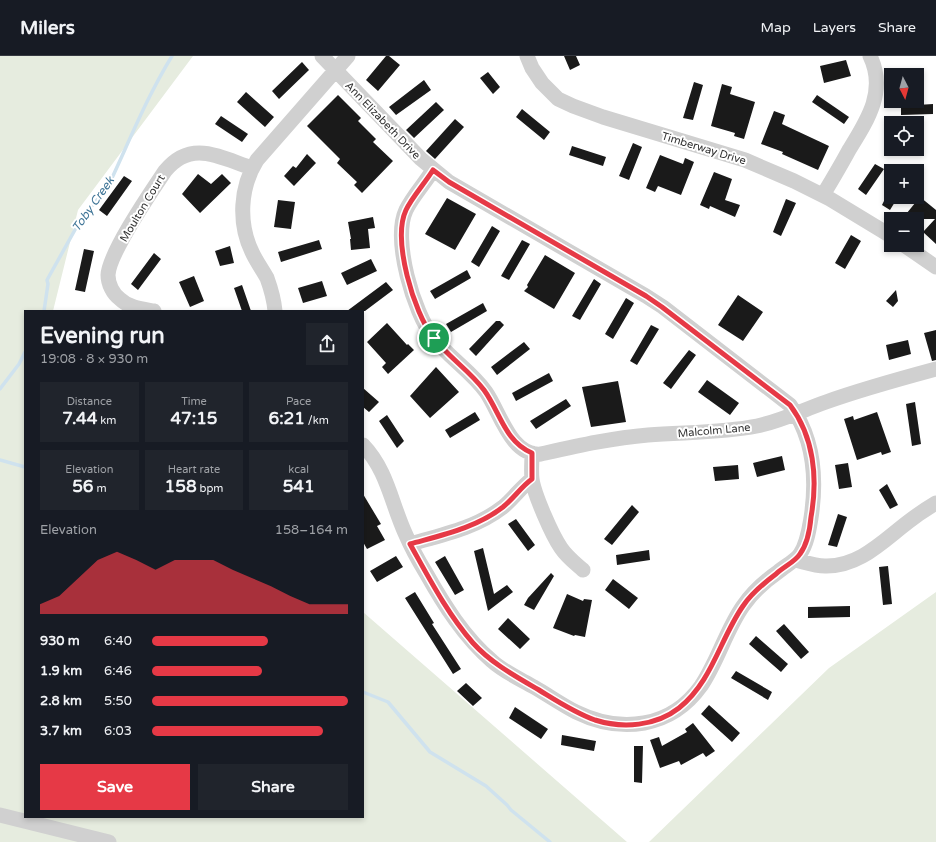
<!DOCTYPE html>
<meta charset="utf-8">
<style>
:root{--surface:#171b24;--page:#20242c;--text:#f1f3f6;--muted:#9ea1a6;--line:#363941;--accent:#e63946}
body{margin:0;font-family:"Varela Round",sans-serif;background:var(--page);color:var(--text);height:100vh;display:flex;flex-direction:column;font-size:15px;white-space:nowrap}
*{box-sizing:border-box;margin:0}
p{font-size:13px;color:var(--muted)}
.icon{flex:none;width:22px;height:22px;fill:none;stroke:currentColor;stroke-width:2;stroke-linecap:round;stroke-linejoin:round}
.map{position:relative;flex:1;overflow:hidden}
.panel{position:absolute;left:24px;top:254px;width:340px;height:508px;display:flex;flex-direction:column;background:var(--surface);border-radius:0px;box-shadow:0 2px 6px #0003}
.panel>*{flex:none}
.needle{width:26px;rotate:174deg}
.controls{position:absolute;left:884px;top:12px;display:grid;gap:8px}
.controls a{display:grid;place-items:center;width:40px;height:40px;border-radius:0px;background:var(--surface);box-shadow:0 2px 6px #0003;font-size:20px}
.pin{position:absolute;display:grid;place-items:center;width:34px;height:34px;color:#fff;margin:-17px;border:2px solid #fff;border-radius:50%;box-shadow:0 1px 4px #0007}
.round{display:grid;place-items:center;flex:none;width:42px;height:42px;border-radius:0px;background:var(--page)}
.head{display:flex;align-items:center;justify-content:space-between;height:68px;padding:0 16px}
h1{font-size:22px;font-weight:700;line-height:30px}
.metrics{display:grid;grid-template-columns:repeat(3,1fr);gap:6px;height:68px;padding:4px 16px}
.metrics div{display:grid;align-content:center;border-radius:0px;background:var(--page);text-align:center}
.metrics b{font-size:17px;font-weight:700}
.metrics small{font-size:11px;font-weight:400}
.metrics p{font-size:11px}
.chart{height:112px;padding:8px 16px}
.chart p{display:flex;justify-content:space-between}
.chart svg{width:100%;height:72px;margin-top:4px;fill:var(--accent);opacity:.7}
.action{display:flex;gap:8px;margin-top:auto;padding:8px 16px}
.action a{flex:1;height:46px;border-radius:0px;background:var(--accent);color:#fff;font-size:16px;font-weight:700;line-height:46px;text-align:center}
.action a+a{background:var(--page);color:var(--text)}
ul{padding:0 16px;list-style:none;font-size:13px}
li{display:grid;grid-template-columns:64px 48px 1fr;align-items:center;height:30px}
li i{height:10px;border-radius:5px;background:var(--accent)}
header{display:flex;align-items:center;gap:24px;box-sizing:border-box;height:56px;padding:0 20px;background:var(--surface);border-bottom:1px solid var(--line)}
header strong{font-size:19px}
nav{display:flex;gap:22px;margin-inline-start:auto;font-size:14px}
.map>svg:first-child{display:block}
.green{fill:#e6ecdf}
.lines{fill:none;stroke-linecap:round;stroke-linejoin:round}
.stream{stroke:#cfe2ee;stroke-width:3.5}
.building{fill:#1a1a1a}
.minor{stroke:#d0d0d0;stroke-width:15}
.route-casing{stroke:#fff;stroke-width:8}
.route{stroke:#e63946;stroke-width:5}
.labels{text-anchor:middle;stroke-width:4;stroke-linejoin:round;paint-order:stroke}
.street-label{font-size:11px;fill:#333;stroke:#fff}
.water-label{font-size:12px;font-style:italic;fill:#3f7597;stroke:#fff}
</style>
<header>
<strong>Milers</strong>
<nav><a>Map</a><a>Layers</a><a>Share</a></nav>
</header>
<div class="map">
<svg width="936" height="786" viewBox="0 0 936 786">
<rect width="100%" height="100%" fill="#fff"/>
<path class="green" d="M0 0H193L78 154 53 255H25V761H363V556L627 786H0Z
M936 536V786H649L829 612Z"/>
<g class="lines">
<path class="stream" d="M44 255 48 228 47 224 81 163 107 132 112 122C131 81 148 39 172 0
M0 333 19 308 25 296
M0 404 25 411
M363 636 388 646 430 696 486 730 507 749 511 754 550 786"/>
</g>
<path class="building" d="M386 0H389L400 9 378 35 366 24Z
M564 0H576L580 9 570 14Z
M846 4 851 20 824 27 820 10Z
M302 6 309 14 279 43 272 35Z
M488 16 500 31 493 38 480 22Z
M424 24 431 34 396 59 389 51Z
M694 26 703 29 693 64 683 62Z
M722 28 732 31 730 38 755 46 744 83 734 80 735 77 711 70Z
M246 36 274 61 265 71 237 46Z
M338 39 361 62 358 65 376 83 373 86 393 105 362 137 354 129 357 126 337 107 340 103 307 70Z
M817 39 849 61 844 68 812 46Z
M436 46 444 54 414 82 406 74Z
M933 48V58L901 59V50Z
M522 53 550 76 544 84 516 61Z
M774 55 785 59 782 68 829 90 818 114 782 98 783 96 761 88Z
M221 60 248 78 242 86 215 68Z
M455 63 464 71 435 103 426 95Z
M633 87 642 91 629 124 619 120Z
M572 90 606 101 603 110 569 99Z
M307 98 316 107 294 130 284 120 293 110 296 112Z
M660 99 683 108 685 102 694 106 681 139 658 130 655 136 646 132Z
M875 108 884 113 866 139 858 133Z
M714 116 732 123 725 144 740 149 735 161 710 150 709 153 700 149Z
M198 118 211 128 222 118 231 127 200 157 182 138Z
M124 120 132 125 107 160 99 154Z
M886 141H898L890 154 882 149Z
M920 141 936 154V188L923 176 935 163H902Z
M447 142 476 158 455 194 425 178Z
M786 143 796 147 781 180 773 176Z
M278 144 295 146 291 173 274 171Z
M373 161 375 172 368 173 370 192 351 194 350 183H351L348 166Z
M492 170 500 175 479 211 471 206Z
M851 179 861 185 845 213 835 207Z
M319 184 322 193 281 206 278 196Z
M522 184 530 188 509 224 501 220Z
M230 190 234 207 220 210 215 195Z
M84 193 94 195 85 236 75 234Z
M154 197 161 203 138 234 131 228Z
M545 199 575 217 554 253 524 235 528 231 527 229Z
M371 203 377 215 347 229 341 217Z
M467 214 471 222 435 243 430 235Z
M194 220 204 245 190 251 179 226Z
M594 223 601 228 580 264 572 260Z
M322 225 327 240 303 247 298 232Z
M386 226 393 234 365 255H347Z
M242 229 251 255H242L234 232Z
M896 234 898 245 893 251 886 245Z
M738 239 763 256 743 285 718 269Z
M626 242 634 247 613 283 605 278Z
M483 247 487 255 451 276 446 268Z
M496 265H500L504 269 476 300 469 293Z
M387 267 407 289 408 288 414 294 388 318 382 311 386 307 367 286Z
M651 269 659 273 637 309 630 305Z
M936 274V304L932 305 924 277Z
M908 284 911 298 889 304 886 289Z
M524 286 530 293 497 319 491 311Z
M689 294 696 299 671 333 663 327Z
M436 311 459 336 430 362 410 340Z
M549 317 553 325 516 345 512 337Z
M707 324 739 347 730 359 698 336Z
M618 325 626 366 591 371 582 331Z
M363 332 379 346 369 356 363 351Z
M566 343 571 350 536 373 530 365Z
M915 346 921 388 912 390 906 348Z
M475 356 480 364 450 382 445 374Z
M877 356 891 396 882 399 881 396 857 404 844 363 853 360 854 364Z
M387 359 404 385 397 392 379 365Z
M782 400 785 414 757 421 753 407Z
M848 407 852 431 839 433 835 409Z
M738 409 739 423 715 425 713 411Z
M887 428 898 449 890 453 879 434Z
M363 438 381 468 377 470 385 484 367 493 363 486Z
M632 449 639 456 612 489 604 483Z
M838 458 847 461 837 491 828 489Z
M516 463 535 489 528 495 508 468Z
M483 492 494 538 507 529 513 536 488 555 474 495Z
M649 494 650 504 617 509 616 499Z
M396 500 403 511 377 526 370 515Z
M445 500 464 534 455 539 435 506Z
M888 510 892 548 883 549 879 511Z
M551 517 554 520 534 554 524 549 528 542Z
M613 523 638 542 629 553 605 534Z
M415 536 434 567 432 568 461 613 453 618 405 542Z
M567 538 583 545 584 543 592 544 585 581 575 579 574 580 553 572Z
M850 550V561L808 562V551Z
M508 562 530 583 520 593 498 573Z
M784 568 809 596 801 603 776 575Z
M756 580 788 608 781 616 749 588Z
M736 615 772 636 768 644 731 622Z
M466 627 482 642 473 650 457 635Z
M709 649 740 677 732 686 701 658Z
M515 651 548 673 541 683 509 662Z
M693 667 715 695 706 701 703 697 681 709 679 705 660 712 650 684 659 681 662 690 687 676 685 673Z
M562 679 596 685 594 695 561 689Z
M634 690H643L642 727 634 726Z"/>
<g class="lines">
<path class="minor" d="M322 0 421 103 449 126 646 240 663 251 790 349C814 382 817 423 811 462 809 474 807 488 800 498 795 505 785 510 778 516 765 525 752 537 743 550 726 574 718 605 701 630 671 672 621 678 576 656 562 649 548 639 534 631 520 623 504 616 492 605 464 581 444 549 426 517 418 504 411 491 405 477 391 446 387 414 363 389
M527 0 532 12 542 27 558 43 573 50 603 61 745 104 794 125 830 143 891 180
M433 114C425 127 412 141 406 154 392 184 414 257 433 281 449 302 471 315 486 336 500 356 511 401 541 398 577 390 612 382 648 379 685 376 721 377 757 370 781 365 803 354 826 346 862 333 899 323 936 313
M823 139C832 124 841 109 849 94 867 65 887 35 870 0
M904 189 936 211
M154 255C142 253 129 252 120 243 113 238 108 228 108 219 109 197 151 136 165 115 191 83 219 101 252 112
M275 255C274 244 271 233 267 222 262 213 256 205 252 196 238 167 240 131 257 104L348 0
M532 397C532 406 531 415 532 423 534 438 552 479 561 492 567 501 575 507 583 514
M410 488C442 479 476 472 503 451 514 442 521 431 532 423
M795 504C804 506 814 510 825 510 859 511 883 485 908 466 917 459 926 453 936 447
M0 759 109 786"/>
</g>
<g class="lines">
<g class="route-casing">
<path id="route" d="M433 114 449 126 646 240 662 251 790 349C814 381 818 422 811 461 810 473 808 487 800 498 795 506 783 511 776 518 764 527 751 538 743 550 720 583 712 626 679 652 656 670 623 673 595 664 575 657 557 645 539 634 515 620 491 607 473 587 447 557 429 522 410 488 442 479 476 472 503 451 514 442 521 431 532 423V397C505 386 500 356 484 334 469 314 448 301 433 281 414 257 392 184 406 154 412 141 425 127 433 114Z"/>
</g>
<use href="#route" class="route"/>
</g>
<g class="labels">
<g class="street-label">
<text transform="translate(383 64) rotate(46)" y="4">Ann Elizabeth Drive</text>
<text transform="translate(704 92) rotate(17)" y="4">Timberway Drive</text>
<text transform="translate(142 152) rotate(-59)" y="4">Moulton Court</text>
<text transform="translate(714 374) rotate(-5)" y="4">Malcolm Lane</text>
</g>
<g class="water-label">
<text transform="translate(93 148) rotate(-55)" y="4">Toby Creek</text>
</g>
</g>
</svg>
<div class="controls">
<a><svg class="needle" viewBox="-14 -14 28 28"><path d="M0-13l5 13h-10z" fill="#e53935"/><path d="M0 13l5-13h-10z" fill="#9ea1a6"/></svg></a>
<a><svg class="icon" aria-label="locate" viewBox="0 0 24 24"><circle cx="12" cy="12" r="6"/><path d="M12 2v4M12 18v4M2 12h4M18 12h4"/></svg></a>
<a>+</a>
<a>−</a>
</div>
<div class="pin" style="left:434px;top:282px;background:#1e9e55"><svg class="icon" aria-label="arrive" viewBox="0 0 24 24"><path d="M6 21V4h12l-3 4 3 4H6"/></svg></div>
<section class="panel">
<div class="head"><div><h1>Evening run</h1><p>19:08 · 8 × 930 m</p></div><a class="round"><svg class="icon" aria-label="share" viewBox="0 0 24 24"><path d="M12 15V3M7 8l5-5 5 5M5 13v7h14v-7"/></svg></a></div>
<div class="metrics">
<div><p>Distance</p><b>7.44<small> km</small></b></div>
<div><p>Time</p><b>47:15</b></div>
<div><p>Pace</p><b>6:21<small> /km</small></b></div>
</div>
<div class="metrics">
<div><p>Elevation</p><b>56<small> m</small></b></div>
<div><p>Heart rate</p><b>158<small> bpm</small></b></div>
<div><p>kcal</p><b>541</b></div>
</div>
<div class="chart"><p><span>Elevation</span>158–164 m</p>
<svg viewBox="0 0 160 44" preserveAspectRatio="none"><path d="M0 44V38L10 33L20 22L30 11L40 6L50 11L60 17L70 11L80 11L90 11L100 17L110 22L120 27L130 33L140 38L150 38L160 38V44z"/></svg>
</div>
<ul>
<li><b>930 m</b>6:40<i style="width:59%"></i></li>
<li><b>1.9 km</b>6:46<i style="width:56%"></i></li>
<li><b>2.8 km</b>5:50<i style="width:100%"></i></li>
<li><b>3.7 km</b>6:03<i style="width:87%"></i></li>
</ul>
<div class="action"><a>Save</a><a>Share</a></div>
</section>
</div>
